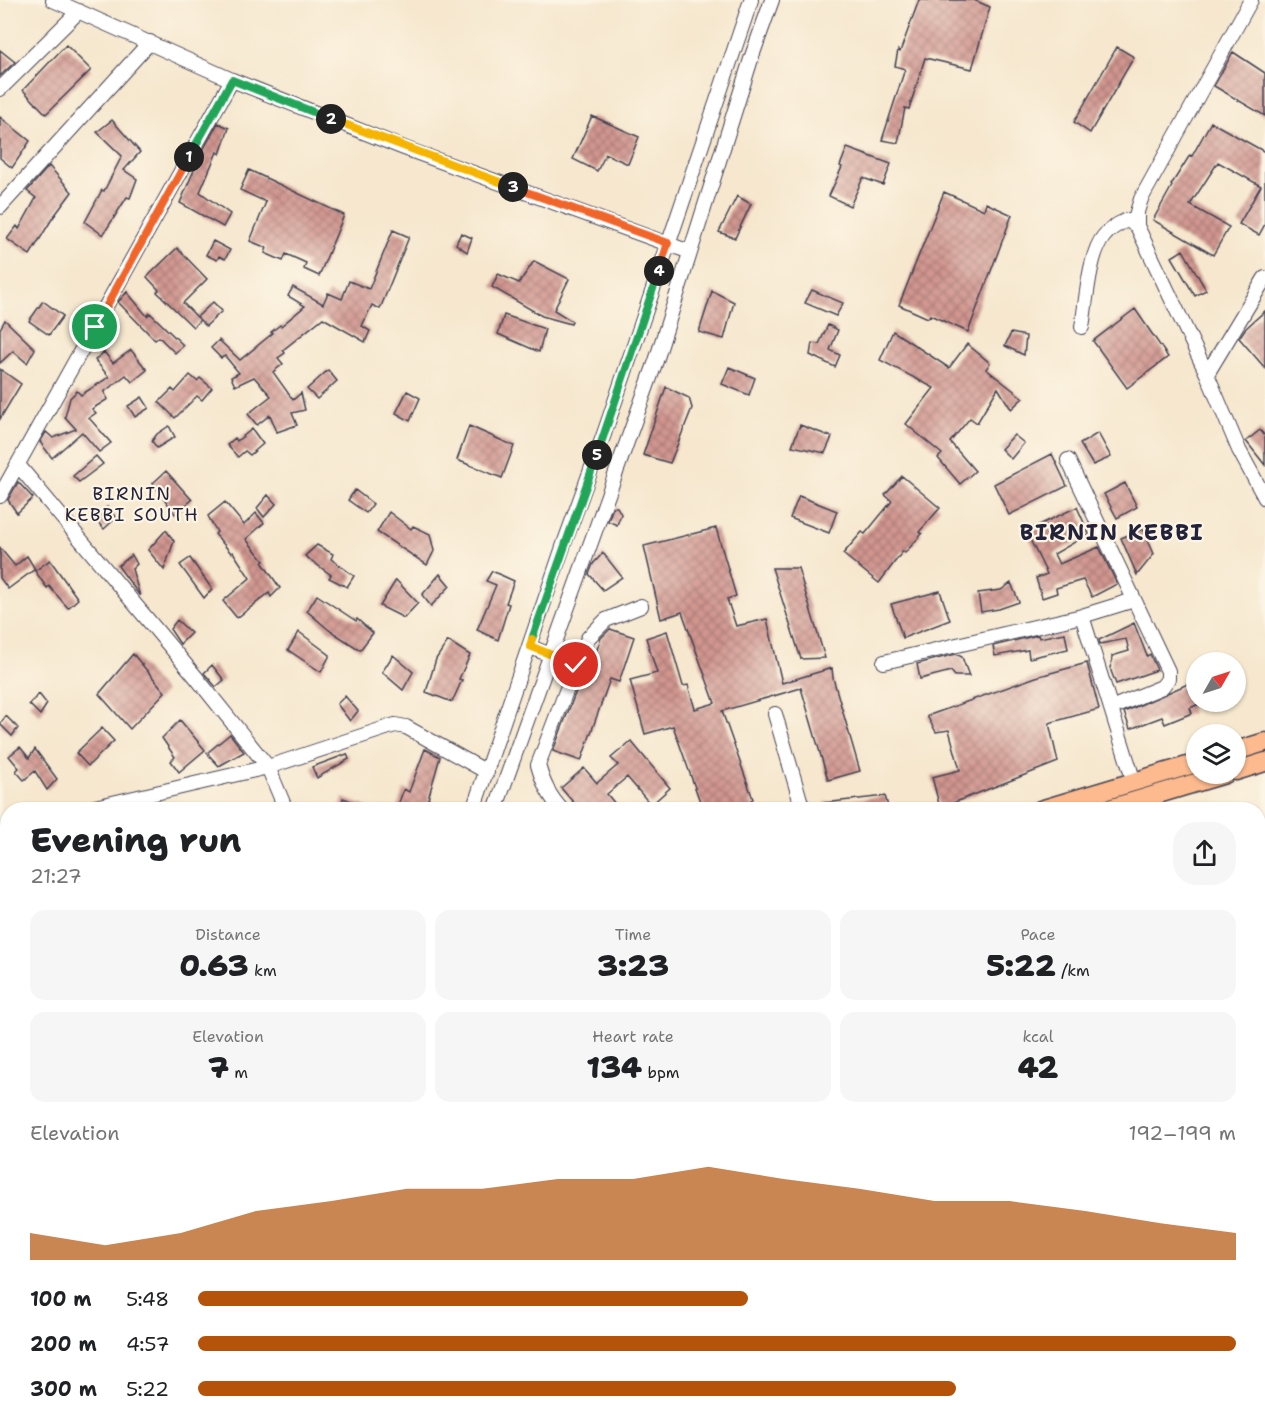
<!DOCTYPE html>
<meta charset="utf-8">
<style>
:root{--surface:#fff;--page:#f6f6f6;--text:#202124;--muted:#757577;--accent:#b45309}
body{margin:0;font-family:"Shantell Sans",sans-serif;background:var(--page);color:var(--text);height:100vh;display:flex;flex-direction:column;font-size:22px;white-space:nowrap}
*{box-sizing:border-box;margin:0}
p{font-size:20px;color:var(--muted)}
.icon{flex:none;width:33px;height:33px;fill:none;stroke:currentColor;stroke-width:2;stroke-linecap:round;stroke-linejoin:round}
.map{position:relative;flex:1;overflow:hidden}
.side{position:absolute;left:0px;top:802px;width:1266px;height:622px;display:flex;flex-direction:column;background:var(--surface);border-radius:24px 24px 0 0;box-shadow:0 2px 4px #0004}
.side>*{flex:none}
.needle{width:39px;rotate:51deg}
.fabs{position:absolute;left:1186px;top:652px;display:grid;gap:12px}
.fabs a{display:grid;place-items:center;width:60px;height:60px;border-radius:50%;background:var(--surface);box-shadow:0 2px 4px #0004;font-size:30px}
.pin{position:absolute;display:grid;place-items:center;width:51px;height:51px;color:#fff;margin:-26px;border:3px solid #fff;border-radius:50%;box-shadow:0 2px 6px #0007}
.km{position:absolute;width:30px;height:30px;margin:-15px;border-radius:50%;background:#222;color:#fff;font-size:16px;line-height:30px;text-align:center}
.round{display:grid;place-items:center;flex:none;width:63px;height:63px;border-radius:24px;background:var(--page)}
.headline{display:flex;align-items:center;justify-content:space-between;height:102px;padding:0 30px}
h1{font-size:33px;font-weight:800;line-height:45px}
.stats{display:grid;grid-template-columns:repeat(3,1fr);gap:9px;height:102px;padding:6px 30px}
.stats div{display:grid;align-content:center;border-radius:15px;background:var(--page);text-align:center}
.stats b{font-size:30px;font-weight:800}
.stats small{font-size:16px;font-weight:400}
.stats p{font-size:16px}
.chart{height:168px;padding:12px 30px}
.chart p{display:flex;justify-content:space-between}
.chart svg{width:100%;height:108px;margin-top:6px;fill:var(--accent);opacity:.7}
ul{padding:0 30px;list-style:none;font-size:20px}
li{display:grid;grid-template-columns:96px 72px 1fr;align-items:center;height:45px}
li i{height:15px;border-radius:8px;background:var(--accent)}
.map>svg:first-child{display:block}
.building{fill:url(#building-cross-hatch)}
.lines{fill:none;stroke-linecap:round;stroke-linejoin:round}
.minor-casing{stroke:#424051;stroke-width:16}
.major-casing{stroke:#424051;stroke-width:21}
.minor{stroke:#fff;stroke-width:14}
.major{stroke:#fcba8e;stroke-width:18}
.split-1-casing{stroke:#fff;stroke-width:12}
.split-2-casing{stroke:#fff;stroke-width:12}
.split-3-casing{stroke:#fff;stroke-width:12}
.split-4-casing{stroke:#fff;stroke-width:12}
.split-5-casing{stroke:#fff;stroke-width:12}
.split-6-casing{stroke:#fff;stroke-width:12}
.split-7-casing{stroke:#fff;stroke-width:12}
.split-1{stroke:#f0652b;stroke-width:8}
.split-2{stroke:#22a559;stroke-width:8}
.split-3{stroke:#f5b400;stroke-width:8}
.split-4{stroke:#f0652b;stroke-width:8}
.split-5{stroke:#22a559;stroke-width:8}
.split-6{stroke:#22a559;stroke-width:8}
.split-7{stroke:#f5b400;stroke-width:8}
.labels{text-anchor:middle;stroke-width:4.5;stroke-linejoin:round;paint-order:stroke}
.neighbourhood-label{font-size:18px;letter-spacing:1.5px;fill:#22223b;stroke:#fcf5e5}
.district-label{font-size:22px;font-weight:bold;letter-spacing:1.5px;fill:#22223b;stroke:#fcf5e5}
</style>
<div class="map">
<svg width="1265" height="1424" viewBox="0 0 1265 1424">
<defs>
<pattern id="building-cross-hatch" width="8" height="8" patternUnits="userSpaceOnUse" patternTransform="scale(1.5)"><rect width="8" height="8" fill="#d1968f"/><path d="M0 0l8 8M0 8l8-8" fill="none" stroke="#a97a76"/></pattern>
</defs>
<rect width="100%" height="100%" fill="#fcf5e5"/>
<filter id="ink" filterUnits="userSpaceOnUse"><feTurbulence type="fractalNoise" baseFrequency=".0167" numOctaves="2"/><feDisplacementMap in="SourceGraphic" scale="12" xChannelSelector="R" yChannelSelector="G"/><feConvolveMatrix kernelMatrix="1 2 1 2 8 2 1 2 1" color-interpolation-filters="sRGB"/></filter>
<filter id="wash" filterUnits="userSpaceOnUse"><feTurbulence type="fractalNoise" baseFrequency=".008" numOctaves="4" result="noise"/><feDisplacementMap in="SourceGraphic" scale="24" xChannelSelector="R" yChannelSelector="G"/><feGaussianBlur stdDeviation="1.35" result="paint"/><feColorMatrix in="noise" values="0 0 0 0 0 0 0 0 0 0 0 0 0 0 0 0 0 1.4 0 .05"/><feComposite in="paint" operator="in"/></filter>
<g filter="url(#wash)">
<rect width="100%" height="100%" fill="#f6e7ce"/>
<g id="blocks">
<path class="building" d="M919 0H974L990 7 972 69 925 58 909 109 905 108 898 143 882 140 905 69 895 66 898 50 900 52Z
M66 45 91 70 46 114 23 90Z
M1117 47 1134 57 1090 133 1074 122Z
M0 50 15 62 0 76Z
M1233 52 1265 73V116L1214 86Z
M592 116 639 137 628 164 606 154 597 171 573 159Z
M0 117 30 141 12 168 0 158Z
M112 120 140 152 124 170 137 179 130 198 127 197 103 235 85 222 102 190 104 191 122 156 97 132Z
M1211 122 1265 152V224L1259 235 1239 224 1261 186 1218 162 1190 205 1229 227 1213 255 1153 220 1172 186 1171 185 1190 155 1192 156Z
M218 123 229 128 220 154 217 152 200 192 230 214 223 227 180 203 200 156Z
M847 148 891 164 883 185 863 178 850 206 829 196 842 167 840 166Z
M49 166 72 192 52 219 30 255 7 239 17 226 19 229 36 198 27 191Z
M249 170 344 215 319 276 304 269 306 263 286 254 283 261 265 253 267 248 250 241 266 202 240 190Z
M944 192 984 210 986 203 1012 215 968 332 930 315 928 318 899 305Z
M737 196 751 204 735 238 719 232Z
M393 230 409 237 380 309 372 305 362 326 370 331 365 342 323 318 283 350 285 353 278 358 283 364 273 372 293 400 301 393 305 410 292 413 297 425 277 432 270 415 257 425 248 414 271 396 254 377 235 386 231 377 239 373 225 356 221 358 211 348 219 340 240 360 273 333 271 332 280 325 281 326 305 306 288 296 293 287 323 304 328 293 342 299 349 281 369 289Z
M461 233 472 238 467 252 456 244Z
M213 241 230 250 225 259 219 256 217 260 206 255Z
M177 248 207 279 183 303 200 320 193 327 157 292 159 290 147 277Z
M1183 250 1206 290 1195 296 1172 257Z
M534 261 569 279 554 310 572 321 571 324 542 316 492 287 498 274 519 283Z
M812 290 843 303 836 316 805 303Z
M712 291 734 302 724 339 699 332Z
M127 292 147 316 150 313 183 345 175 353 159 337 155 340 118 302Z
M43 301 63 316 49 335 29 321Z
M213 302 222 311 206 326 197 317Z
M1135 309 1168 357 1127 388 1093 341Z
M1265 311V368L1239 338 1245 329Z
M504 315 545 329 539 352 498 334Z
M5 320 35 349 27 363 13 351 0 363V329Z
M828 325 838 330 830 350 840 355 835 367 810 355 812 343 819 344Z
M893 331 949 368 967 344 990 363 986 369 1023 398 1011 409 998 388 977 423 970 418 950 442 975 471 960 484 938 458 942 454 906 424 934 388 880 360Z
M1011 333 1026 336 1024 355 1005 346Z
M131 350 147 370 132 382 126 375 104 392 108 399 92 409 96 413 89 418 111 443 99 452 82 432 52 458 40 442 46 432 53 438 76 429 65 417 70 398 77 391 81 395 109 377 95 360 104 352 113 363Z
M729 367 755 378 749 395 722 384Z
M0 369 21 384 0 419Z
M328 370 337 381 317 399 307 389Z
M190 375 197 381 200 378 212 388 202 400 197 396 175 418 159 402 172 389 175 392Z
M666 387 689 398 692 408 670 463 643 455Z
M407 391 420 398 410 421 396 413Z
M142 397 149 408 135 417 128 406Z
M800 425 832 437 825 453 792 446Z
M169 426 175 437 157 448 152 441 157 434Z
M469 426 514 446 502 478 457 460Z
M252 429 263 444 250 455 245 451 238 457 227 445 235 438 237 441Z
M1260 430 1265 436V465L1246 441Z
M1098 433 1111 457 1093 465 1080 444Z
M1014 435 1024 443 1011 459 1001 449Z
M1052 454 1067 486 1009 515 994 484Z
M96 456 103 464 79 482 73 476Z
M166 471 192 500 175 514 153 483Z
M902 476 940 508 919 532 922 534 905 553 903 551 879 583 843 554 862 532 865 534 892 501 885 495Z
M18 482 33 498 17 513 8 500Z
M1125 483 1137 507 1117 518 1104 494Z
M355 490 373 504 366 513 348 500Z
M268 495 276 504 264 517 257 508Z
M799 496 837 511 829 533 790 518Z
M225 502 244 525 256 513 264 523 246 539 264 561 262 562 280 588 271 597 269 593 237 618 223 601 250 578 233 552 231 553 215 534 217 532 208 516Z
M107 507 116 518 104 529 95 519Z
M613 507H617L621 514 617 525 608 521Z
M1077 507 1089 534 1054 554 1059 564 1099 547 1117 584 1092 597 1083 580 1056 588 1057 593 1042 598 1036 578 1047 574 1026 531Z
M389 512 411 529 413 526 430 534 434 551 427 565 377 532Z
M716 528 736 596 727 599 736 626 767 619 782 683 832 668 833 678 860 771 828 780 801 688 722 711 753 799 751 800 754 810H703L673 726 645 734 630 680 657 673 646 638 667 631 683 686 688 685 695 709 715 703 682 612 661 619 644 546Z
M1143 529 1154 554 1137 575 1121 538Z
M166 530 174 541 164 570 148 550Z
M317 545 333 554 331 559 354 576 347 587 329 578 331 575 305 556Z
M0 548 15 566 27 556 35 569 8 589 0 578Z
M603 553 622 577 603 590 589 574 593 564Z
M132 555 137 564 132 569 140 596 118 566Z
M190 558 212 589 204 598 180 565Z
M50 560 78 599 68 608 49 586 47 588 35 571Z
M772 568H798L825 658 801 659Z
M492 571 514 581 506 603 509 604 498 640 477 630 496 585 486 581Z
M440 574 450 586 431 606 422 595Z
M396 580 418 603 404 618 380 606Z
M1011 583 1019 602 999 609 981 612 978 593 1001 590Z
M940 591 950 620 903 638 891 604Z
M317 595 356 621 357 619 373 633 360 650 329 630 307 611Z
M177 620 191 633 180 644 170 629Z
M1134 623 1147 656 1150 654 1157 670 1116 684 1111 671 1112 656 1129 651 1126 639 1100 644 1099 640Z
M610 629 634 637 619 682 610 679 581 761 553 751 583 673 588 675 601 638Z
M299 632 330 655 321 672 288 650Z
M1065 633 1068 649 1029 658 1028 650 995 656 993 646 1038 635 1039 638Z
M448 641 470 655 459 679 462 680 452 702 426 692 436 659Z
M133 654 165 692 130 729 99 694Z
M956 654 962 657 969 676H955L951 671 920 679 917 664Z
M393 655 413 672 403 690 382 672Z
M1087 663 1099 709 1049 723 1058 762 940 808 932 777 960 770 949 730 936 732 927 716 1036 677Z
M212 665 224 680 216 687 204 673Z
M1190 683 1197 699V705L1190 708 1192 713 1165 724 1162 717 1130 729 1124 712Z
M39 694 47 704 40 715 29 704Z
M345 696 358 711 350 721 337 704Z
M6 716 18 728 12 736 0 724Z
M180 720 205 750 179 772 171 761 175 757 162 738Z
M102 728 114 741 88 766 76 753Z
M230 734 244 752 219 766 207 753Z
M631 741 670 788 651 805 627 777 607 794 620 810H580L561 788 584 768 597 783 618 765 611 758Z
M20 747 29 758 35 749 57 779 47 790 35 771 24 780 16 771 19 768 9 756Z
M425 749 440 757 428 799 431 800 427 810H396L404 789 409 792Z
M347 754 349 759 317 778 312 767Z
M885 796 889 810H824V803Z
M343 798 372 809V810H340Z"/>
</g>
</g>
<g filter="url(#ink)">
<use href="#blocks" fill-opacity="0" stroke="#424051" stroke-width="1.5"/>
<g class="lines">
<g class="minor-casing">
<path id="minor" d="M53 0 232 80 404 148 690 252
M1251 0 1141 199 1137 212V226L1207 374 1239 450 1265 498
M0 89 79 11
M0 207 150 42
M1082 327C1086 304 1089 253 1104 236 1110 228 1118 224 1127 220L1137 226
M1207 374 1265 278
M1068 460 1168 671V679L1162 687 1111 708
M18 465 195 676 268 767 286 810
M0 496 232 80
M1082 616 1134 600
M530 647 576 665 538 765C543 783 549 796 562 810
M884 662 1082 616 1134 782
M576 665 588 638 606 620 641 606
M775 714 803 810
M82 810 268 767 395 725 406 727 487 772
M473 810 564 544 604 434 751 0
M495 810 656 361 752 56 772 0
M0 842 8 839
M1258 1084 1265 1081
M1258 1191 1265 1189
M1258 1349 1265 1346
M755 1418 762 1424
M973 1418 977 1424
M1203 1418 1205 1424
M196 1424 199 1418
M219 1424 223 1418
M797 1424 804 1418
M939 1424 945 1418
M1040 1424C1052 1415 1083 1418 1096 1424"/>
</g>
<g class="major-casing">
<path id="major" d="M1236 751 1265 742
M1236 771 1265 762
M1040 810 1197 763
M1105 810 1225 774
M0 1107 8 1104
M0 1126 8 1124"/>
</g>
<use href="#minor" class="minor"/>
<use href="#major" class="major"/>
</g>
</g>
<g class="lines" filter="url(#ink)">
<g class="split-1-casing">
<path id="split-1" d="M95 327 189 157"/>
</g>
<g class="split-2-casing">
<path id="split-2" d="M189 157 232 80 331 119"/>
</g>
<g class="split-3-casing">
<path id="split-3" d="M331 119 513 187"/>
</g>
<g class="split-4-casing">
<path id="split-4" d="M513 187 668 243 659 271"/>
</g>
<g class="split-5-casing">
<path id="split-5" d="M597 455 659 271"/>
</g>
<g class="split-6-casing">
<path id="split-6" d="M532 639 597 455"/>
</g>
<g class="split-7-casing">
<path id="split-7" d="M532 639 530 646 576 665"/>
</g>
<use href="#split-1" class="split-1"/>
<use href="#split-2" class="split-2"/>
<use href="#split-3" class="split-3"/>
<use href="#split-4" class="split-4"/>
<use href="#split-5" class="split-5"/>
<use href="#split-6" class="split-6"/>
<use href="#split-7" class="split-7"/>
</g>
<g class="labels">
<g class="neighbourhood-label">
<text x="132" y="500">BIRNIN<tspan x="132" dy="21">KEBBI SOUTH</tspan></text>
</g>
<g class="district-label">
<text x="1112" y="540">BIRNIN KEBBI</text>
</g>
</g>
</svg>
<div class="fabs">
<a><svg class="needle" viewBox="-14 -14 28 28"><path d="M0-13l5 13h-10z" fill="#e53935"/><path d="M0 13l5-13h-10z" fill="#757577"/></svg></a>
<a><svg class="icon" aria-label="layers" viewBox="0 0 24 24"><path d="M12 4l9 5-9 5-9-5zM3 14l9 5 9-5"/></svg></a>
</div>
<div class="pin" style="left:95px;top:327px;background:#1e9e55"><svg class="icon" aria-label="arrive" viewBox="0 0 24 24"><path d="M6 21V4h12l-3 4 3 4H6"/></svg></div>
<div class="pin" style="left:576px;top:665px;background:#d93025"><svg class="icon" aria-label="check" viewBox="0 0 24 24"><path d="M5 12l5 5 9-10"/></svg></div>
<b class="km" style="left:189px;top:157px">1</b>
<b class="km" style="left:331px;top:119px">2</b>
<b class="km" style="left:513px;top:187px">3</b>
<b class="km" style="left:659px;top:271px">4</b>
<b class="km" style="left:597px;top:455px">5</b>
<section class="side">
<div class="headline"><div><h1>Evening run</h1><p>21:27</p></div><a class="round"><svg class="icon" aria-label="share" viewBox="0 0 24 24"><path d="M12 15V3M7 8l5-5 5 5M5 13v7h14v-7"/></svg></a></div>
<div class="stats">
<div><p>Distance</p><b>0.63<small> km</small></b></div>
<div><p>Time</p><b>3:23</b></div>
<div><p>Pace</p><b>5:22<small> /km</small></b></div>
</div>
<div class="stats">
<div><p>Elevation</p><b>7<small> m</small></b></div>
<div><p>Heart rate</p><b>134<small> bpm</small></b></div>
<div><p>kcal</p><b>42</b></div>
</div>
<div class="chart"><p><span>Elevation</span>192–199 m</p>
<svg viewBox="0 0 160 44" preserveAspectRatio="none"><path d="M0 44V33L10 38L20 33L30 24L40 20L50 15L60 15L70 11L80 11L90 6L100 11L110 15L120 20L130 20L140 24L150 29L160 33V44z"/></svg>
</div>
<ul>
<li><b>100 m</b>5:48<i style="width:53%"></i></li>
<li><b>200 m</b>4:57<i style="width:100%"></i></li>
<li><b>300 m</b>5:22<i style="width:73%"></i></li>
</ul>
</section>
</div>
